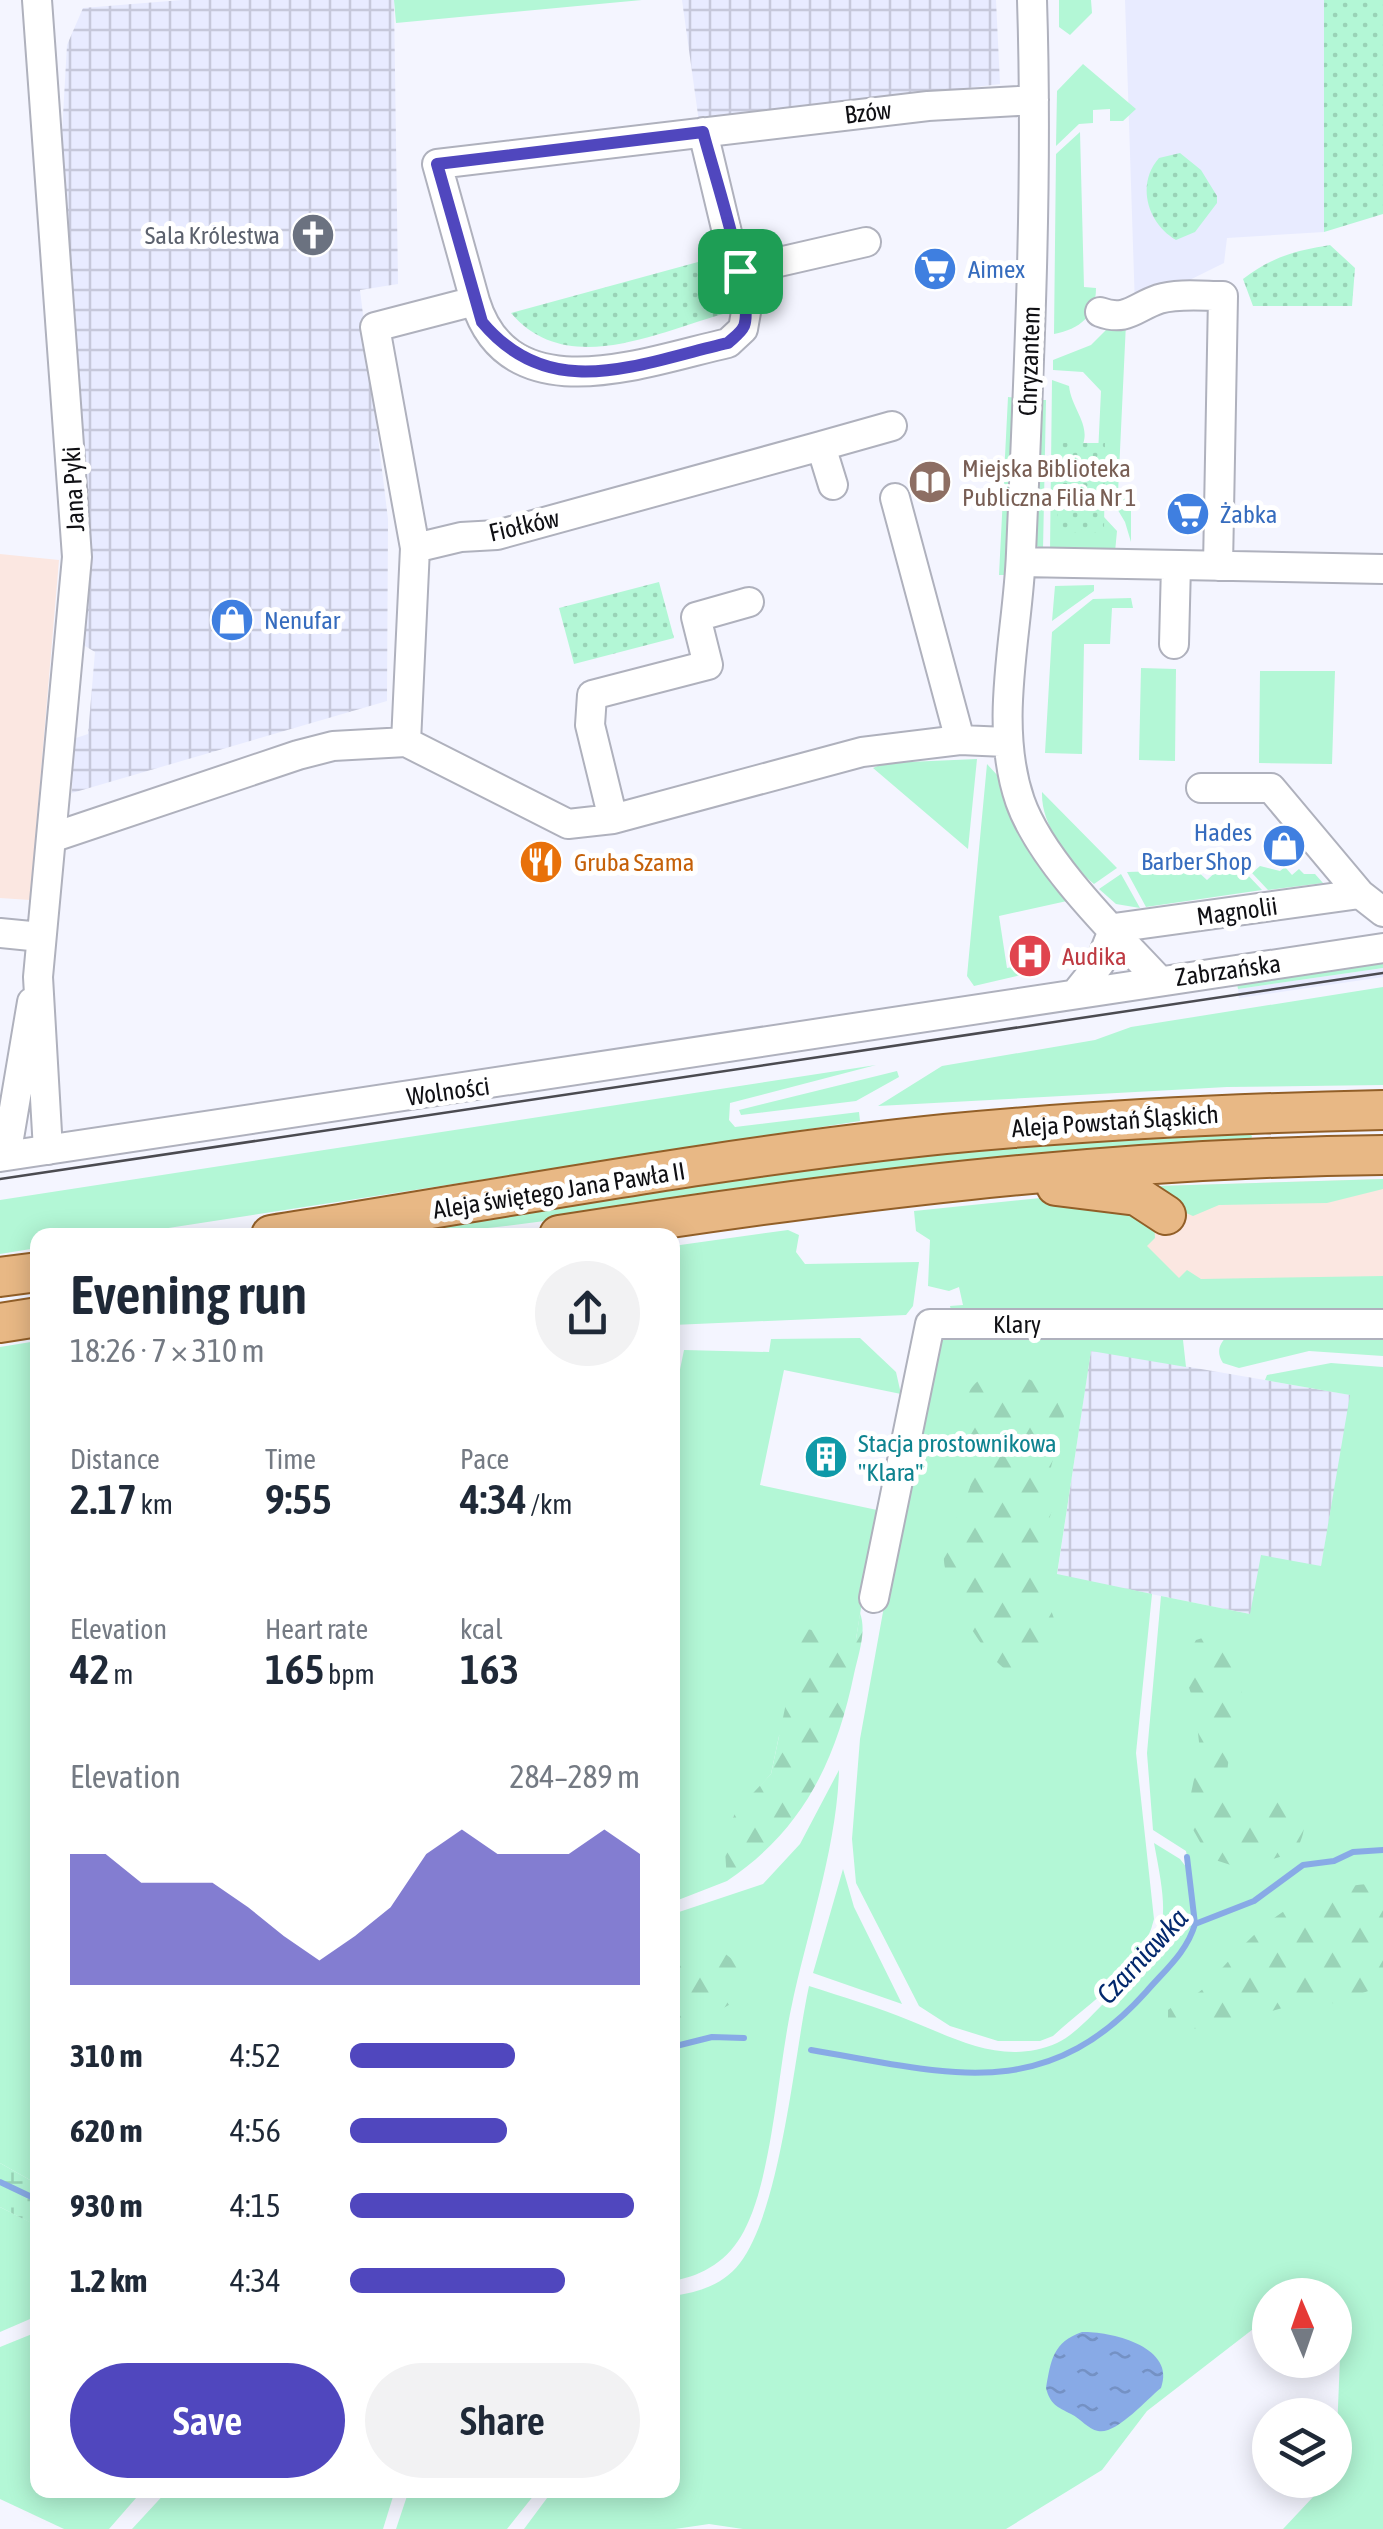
<!DOCTYPE html>
<meta charset="utf-8">
<style>
:root{--surface:#fff;--page:#f2f2f3;--text:#1f2937;--muted:#747a83;--accent:#5047be}
body{margin:0;font-family:"Asap Condensed",sans-serif;background:var(--page);color:var(--text);height:100vh;display:flex;flex-direction:column;font-size:38px;white-space:nowrap}
*{box-sizing:border-box;margin:0}
p{font-size:32px;color:var(--muted)}
.icon{flex:none;width:55px;height:55px;fill:none;stroke:currentColor;stroke-width:2;stroke-linecap:round;stroke-linejoin:round}
.map{position:relative;flex:1;overflow:hidden}
.sheet{position:absolute;left:30px;top:1228px;width:650px;height:1270px;display:flex;flex-direction:column;background:var(--surface);border-radius:20px;box-shadow:0 5px 25px #0003}
.sheet>*{flex:none}
.needle{width:65px;rotate:358deg}
.buttons{position:absolute;left:1252px;top:2278px;display:grid;gap:20px}
.buttons a{display:grid;place-items:center;width:100px;height:100px;border-radius:50%;background:var(--surface);box-shadow:0 5px 25px #0003;font-size:50px}
.pin{position:absolute;display:grid;place-items:center;width:85px;height:85px;color:#fff;margin:-42px;border-radius:20px;box-shadow:0 5px 15px #0006}
.round{display:grid;place-items:center;flex:none;width:105px;height:105px;border-radius:52px;background:var(--page)}
.summary{display:flex;align-items:center;justify-content:space-between;height:170px;padding:0 40px}
h1{font-size:55px;font-weight:600;line-height:75px}
.metrics{display:grid;grid-template-columns:repeat(3,1fr);gap:15px;height:170px;padding:10px 40px}
.metrics div{display:grid;align-content:center}
.metrics b{font-size:42px;font-weight:600}
.metrics small{font-size:28px;font-weight:400}
.metrics p{font-size:28px}
.chart{height:280px;padding:20px 40px}
.chart p{display:flex;justify-content:space-between}
.chart svg{width:100%;height:180px;margin-top:10px;fill:var(--accent);opacity:.7}
.cta{display:flex;gap:20px;margin-top:auto;padding:20px 40px}
.cta a{flex:1;height:115px;border-radius:60px;background:var(--accent);color:#fff;font-size:40px;font-weight:600;line-height:115px;text-align:center}
.cta a+a{background:var(--page);color:var(--text)}
ul{padding:0 40px;list-style:none;font-size:32px}
li{display:grid;grid-template-columns:160px 120px 1fr;align-items:center;height:75px}
li i{height:25px;border-radius:12px;background:var(--accent)}
.map>svg:first-child{display:block}
.commercial{fill:#fbe7e1}
.industrial{fill:url(#industrial-grid)}
.built{fill:#e8ebff}
.green{fill:#b3f7d6}
.forest{fill:url(#forest-firs)}
.wetland{fill:url(#wetland-marsh)}
.park{fill:url(#park-dots)}
.water{fill:url(#water-ripples)}
.lines{fill:none;stroke-linecap:round;stroke-linejoin:round}
.stream{stroke:#88aae6;stroke-width:6}
.minor-casing{stroke:#afb1bd;stroke-width:32}
.major-casing{stroke:#925f28;stroke-width:42}
.minor{stroke:#fff;stroke-width:28}
.major{stroke:#e8b885;stroke-width:38}
.tram{stroke:#4b4b51;stroke-width:2.5}
.route-casing{stroke:#fff;stroke-width:20}
.route{stroke:#5047be;stroke-width:12}
.labels{text-anchor:middle;stroke-width:10;stroke-linejoin:round;paint-order:stroke}
.street-label{font-size:25px;fill:#101014;stroke:#fff}
.worship-label{font-size:25px;fill:#5b616d;stroke:#fff;text-anchor:end}
.shop-label{font-size:25px;fill:#366cbe;stroke:#fff;text-anchor:start}
.education-label{font-size:25px;fill:#785e54;stroke:#fff;text-anchor:start}
.food-label{font-size:25px;fill:#c56008;stroke:#fff;text-anchor:start}
.health-label{font-size:25px;fill:#be3a42;stroke:#fff;text-anchor:start}
.culture-label{font-size:25px;fill:#0d838f;stroke:#fff;text-anchor:start}
.water-label{font-size:28px;font-style:italic;fill:#03286d;stroke:#fff}
</style>
<div class="map">
<svg width="1383" height="2529" viewBox="0 0 1383 2529">
<defs>
<pattern id="industrial-grid" width="8" height="8" patternUnits="userSpaceOnUse" patternTransform="scale(2.5)"><rect width="8" height="8" fill="#e8ebff"/><path d="M0 4h8M4 0v8" fill="none" stroke="#c6c8da"/></pattern>
<pattern id="forest-firs" width="22" height="20" patternUnits="userSpaceOnUse" patternTransform="scale(2.5)"><rect width="22" height="20" fill="#b3f7d6"/><path d="M5 1l3.5 6h-7zM16 11l3.5 6h-7z" fill="#99d3b7"/></pattern>
<pattern id="wetland-marsh" width="20" height="14" patternUnits="userSpaceOnUse" patternTransform="scale(2.5)"><rect width="20" height="14" fill="#b3f7d6"/><path d="M1 5h8M5 5V1M11 12h8M15 12V8" fill="none" stroke="#99d3b7"/></pattern>
<pattern id="park-dots" width="8" height="8" patternUnits="userSpaceOnUse" patternTransform="scale(2.5)"><rect width="8" height="8" fill="#b3f7d6"/><path d="M2 2h.1M6 6h.1" fill="none" stroke="#99d3b7" stroke-width="1.8" stroke-linecap="round"/></pattern>
<pattern id="water-ripples" width="26" height="14" patternUnits="userSpaceOnUse" patternTransform="scale(2.5)"><rect width="26" height="14" fill="#88aae6"/><path d="M2 4q2-2 4 0t4 0M15 11q2-2 4 0t4 0" fill="none" stroke="#7491c4"/></pattern>
</defs>
<rect width="100%" height="100%" fill="#f4f5ff"/>
<path class="commercial" d="M0 554 59 560 30 900 0 898Z
M1383 1179V1315H1121L1126 1187Z"/>
<path class="industrial" d="M182 0H394L398 284 360 290 388 519 387 701 72 793 73 739 88 734 95 652 80 643 89 556 61 151 67 45 83 8Z
M682 0H996L1000 84 699 122Z
M1091 1350 1351 1395 1321 1566 1250 1614 1057 1575Z"/>
<path class="built" d="M1125 0H1324V232L1227 238 1224 263 1135 307Z
M1383 968V977L1239 998 1238 989Z"/>
<path class="green" d="M394 0H642L396 23Z
M1059 0H1091L1092 13 1070 35 1059 27Z
M1083 64 1136 109 1123 121H1110V109L1093 110V123L1079 124 1056 146 1057 91Z
M1080 132 1084 287 1096 288C1096 316 1080 329 1054 334L1056 154Z
M1126 323 1118 493 1131 494V542L1125 522 1097 475 1101 391 1083 372 1053 370V360L1091 345 1110 326Z
M1052 380 1069 386C1072 412 1096 428 1078 454L1104 517 1117 531 1115 552H1050Z
M1008 397 1018 398 1008 575H999Z
M1036 400H1046L1043 550 1034 544Z
M1094 585V591L1052 621 1055 586Z
M1131 598 1133 608H1112L1110 644H1084L1082 754 1045 753 1052 632 1093 599Z
M1141 668 1176 669 1175 761 1139 760Z
M1260 671H1335L1332 764 1259 763Z
M977 759 968 849 873 768 885 763Z
M987 764 998 776 1030 854 1067 901 999 916 1007 968 1024 965 1025 974 974 986 967 976Z
M1042 792 1117 868 1094 884 1087 878C1066 854 1041 825 1042 792Z
M1260 866 1280 871 1285 867 1292 875 1299 869 1304 874H1315L1323 883 1268 890 1252 873Z
M1196 870 1207 880 1218 870H1243L1262 890 1146 907 1127 872Z
M1121 874 1140 908 1116 904 1099 889Z
M1383 963V968L1238 989 1237 984Z
M1383 987V1085L1227 1087 878 1106 942 1066 1095 1040 1131 1027Z
M876 1065 730 1103 729 1120 735 1127 859 1112 860 1121 123 1235H38L37 1248 0 1254V1200Z
M897 1071 899 1077 856 1101 741 1115 739 1110Z
M1250 1130 1252 1137 1248 1142C1082 1149 919 1164 755 1188 627 1206 500 1235 371 1235L825 1164 995 1145Z
M1383 1179V1189L1327 1203 1219 1205 1193 1216 1126 1187Z
M1080 1194 1154 1222 1155 1238 1147 1246 1179 1278 1187 1270 1201 1279 1383 1276V1315H952L950 1306 963 1305 959 1287 949 1291 928 1286 930 1240 916 1231 914 1211Z
M788 1230 799 1235 796 1252 805 1264 919 1262 913 1306 906 1315 673 1325V1246Z
M1383 1332V1356L1309 1351 1239 1368 1223 1363C1216 1352 1219 1344 1228 1335Z
M947 1334 1176 1336 1183 1340 1186 1367 1091 1351 1057 1574 1152 1594 1136 1753 1154 1919C1142 1970 1090 2002 1053 2036L1040 2041H998L950 2026 919 2006 856 1883 852 1839 860 1739 929 1358Z
M860 1338 896 1372 901 1394 784 1370 760 1485 877 1510 856 1639 779 1736 771 1774 733 1817 727 1881 673 1902 672 1408 684 1350 769 1352 771 1339Z
M37 1341V2184L0 2163V1347Z
M1331 1363 1383 1367V2529H1283L1329 2480H1335L1340 2358 1335 2341V2295H1270V2316L1147 2411 1102 2470 1006 2529H743L709 2524 675 2529H524L553 2490H672L673 2296C699 2292 723 2285 740 2263 781 2209 794 2056 809 1986 843 1997 878 2007 911 2021 959 2040 1004 2066 1057 2043 1078 2033 1098 2008 1115 1992 1173 1939 1168 1917 1154 1843L1180 1859 1190 1872 1186 1851 1153 1830 1147 1753 1161 1596 1250 1614 1261 1555 1321 1566 1350 1395 1265 1380 1267 1375Z
M839 1770C837 1848 807 1932 791 2009 778 2070 772 2179 744 2231 728 2261 704 2275 673 2281V1914L763 1884 800 1844Z
M843 1869 854 1907 902 2004 813 1973Z
M0 2207 38 2226 37 2316 0 2332Z
M37 2332 38 2490H143L109 2529H64L0 2499V2347Z
M168 2490H395L383 2529H132Z
M409 2490H538L507 2529H396Z"/>
<path class="forest" d="M995 1374 1021 1376 1050 1388 1064 1416 1050 1471 1053 1507 1033 1569C1047 1610 1084 1646 1023 1676 992 1678 940 1584 944 1554 947 1525 969 1503 973 1474 977 1441 944 1385 995 1374Z
M860 1613C867 1632 858 1655 854 1674 836 1761 803 1830 727 1881L724 1834 737 1810 771 1774 802 1628 856 1639Z
M1212 1635 1234 1641C1240 1663 1243 1689 1241 1711 1240 1733 1215 1775 1236 1793 1254 1808 1275 1788 1302 1805 1306 1824 1305 1837 1294 1853L1240 1868 1209 1858 1186 1817 1200 1751 1195 1706 1182 1666 1196 1640Z
M1367 1884 1383 1886V1989C1366 1989 1360 1995 1346 2001 1334 2007 1319 1999 1307 2002 1275 2007 1195 2041 1168 2024V2010C1180 2000 1197 1997 1207 1985 1254 1932 1290 1890 1367 1884Z
M673 1940 692 1949 723 1952 742 1967 744 1976 741 1998 713 2014 673 2022Z"/>
<path class="wetland" d="M0 2163 37 2184V2226L0 2207Z"/>
<path class="park" d="M1324 0H1383V214L1324 232Z
M1180 153 1201 170 1217 196V203L1195 232 1176 240C1147 223 1136 184 1159 158Z
M1330 245 1355 268 1352 306H1253L1243 279C1272 257 1294 251 1330 245Z
M709 259 723 314C656 333 566 378 511 313Z
M1058 443H1105L1104 533H1057Z
M659 582 674 638 574 664 559 608Z"/>
<path class="water" d="M1082 2332C1111 2331 1177 2347 1161 2388 1146 2400 1116 2435 1098 2431 1088 2429 1081 2419 1071 2414 1057 2407 1050 2404 1046 2388 1051 2360 1053 2342 1082 2332Z"/>
<g class="lines">
<path class="stream" d="M1187 1857 1195 1924
M672 2047 712 2037 744 2038
M811 2050C944 2072 1043 2107 1146 1992 1165 1970 1187 1952 1195 1924L1254 1901 1303 1865 1334 1861 1353 1852 1383 1850
M0 2182 38 2200"/>
<g class="minor-casing">
<path id="minor" d="M37 0 77 557 38 977 48 1150
M1032 0C1038 184 1029 369 1021 553 1018 635 993 722 1020 801 1041 861 1114 932 1158 979
M740 271 866 242
M475 301C510 415 647 361 728 343L743 329 746 312 703 132
M1100 312C1127 322 1135 307 1159 299 1177 293 1204 296 1223 296L1218 566
M821 446 892 426
M895 498 960 740
M415 548 375 327 475 301 437 164 928 106 1034 100
M1021 562 1383 569
M1174 644 1176 565
M406 742 415 548 461 537 497 535 821 446 833 485
M1201 788H1271L1360 894
M613 819 590 725 592 695 708 665 696 617 749 602
M51 838 298 755 333 746 406 742 568 824 613 819 862 752 960 740 1006 742
M1114 928 1360 894 1383 912
M0 933 41 937
M1076 993 1100 963 1114 928
M6 1156 32 1002
M0 1157 1383 948
M874 1598 930 1324H1383"/>
</g>
<g class="major-casing">
<path id="major" d="M1056 1186 1137 1196 1166 1215
M271 1235C495 1200 719 1157 945 1134 1091 1120 1236 1113 1383 1110
M559 1235C833 1192 1105 1158 1383 1155
M0 1277 38 1272
M0 1323 38 1317"/>
</g>
<use href="#minor" class="minor"/>
<use href="#major" class="major"/>
<path class="tram" d="M0 1179 1383 973"/>
</g>
<g class="lines">
<g class="route-casing">
<path id="route" d="M703 132C712 168 755 298 744 326 741 333 733 338 728 343 639 363 551 405 482 322L437 164Z"/>
</g>
<use href="#route" class="route"/>
</g>
<defs>
<g id="church-disc" transform="scale(2.25)"><circle r="9.5" fill="#6b7280" stroke="#fff"/><path d="M-1.2-6h2.4v3.5h3.3v2.4h-3.3V6h-2.4V-.1h-3.3v-2.4h3.3Z" fill="#fff"/></g>
<g id="supermarket-disc" transform="scale(2.25)"><circle r="9.5" fill="#3f7fe0" stroke="#fff"/><path d="M-6-5.5h2.5l.6 2H6L4.5 2H-2.5L-4.4-4H-6ZM-1.5 3.2a1.3 1.3 0 1 0 .1 0ZM3 3.2a1.3 1.3 0 1 0 .1 0Z" fill="#fff"/></g>
<g id="library-disc" transform="scale(2.25)"><circle r="9.5" fill="#8d6e63" stroke="#fff"/><path d="M-6-4Q-3-5.5-.7-3.5V5Q-3 3-6 4ZM6-4Q3-5.5 .7-3.5V5Q3 3 6 4Z" fill="#fff"/></g>
<g id="shop-disc" transform="scale(2.25)"><circle r="9.5" fill="#3f7fe0" stroke="#fff"/><path d="M-5-2.5h2.3a2.7 3.5 0 0 1 5.4 0H5L5.5 6h-11ZM-1.5-2.5h3a1.5 2.3 0 0 0-3 0Z" fill="#fff"/></g>
<g id="restaurant-disc" transform="scale(2.25)"><circle r="9.5" fill="#e8710a" stroke="#fff"/><path d="M-5-6h1v4h1v-4h1v4h1v-4h1v5L-1.5 .5V6h-2V.5L-5-1ZM5-6V6H3V1.5H1.5Q1.5-4 5-6Z" fill="#fff"/></g>
<g id="hospital-disc" transform="scale(2.25)"><circle r="9.5" fill="#e0444e" stroke="#fff"/><path d="M-5-5h3v3.5h4V-5h3V5h-3V1.5h-4V5h-3Z" fill="#fff"/></g>
<g id="building-disc" transform="scale(2.25)"><circle r="9.5" fill="#0f9aa8" stroke="#fff"/><path d="M-4-6H4V6H1V3H-1V6H-4ZM-2.5-4.3h1.7v1.8h-1.7ZM.8-4.3h1.7v1.8H.8ZM-2.5-1h1.7V.8h-1.7ZM.8-1h1.7V.8H.8Z" fill="#fff"/></g>
</defs>
<g fill-rule="evenodd">
<use href="#church-disc" x="313" y="235"/>
<use href="#supermarket-disc" x="935" y="269"/>
<use href="#library-disc" x="930" y="482"/>
<use href="#supermarket-disc" x="1188" y="514"/>
<use href="#shop-disc" x="232" y="620"/>
<use href="#shop-disc" x="1284" y="846"/>
<use href="#restaurant-disc" x="541" y="862"/>
<use href="#hospital-disc" x="1030" y="956"/>
<use href="#building-disc" x="826" y="1457"/>
</g>
<g class="labels">
<g class="street-label">
<text transform="translate(868 112) rotate(-7)" y="9">Bzów</text>
<text transform="translate(1029 361) rotate(-88)" y="9">Chryzantem</text>
<text transform="translate(73 489) rotate(-93)" y="9">Jana Pyki</text>
<text transform="translate(524 525) rotate(-13)" y="9">Fiołków</text>
<text transform="translate(1237 911) rotate(-8)" y="9">Magnolii</text>
<text transform="translate(1228 970) rotate(-8)" y="9">Zabrzańska</text>
<text transform="translate(448 1091) rotate(-8)" y="9">Wolności</text>
<text transform="translate(1115 1121) rotate(-4)" y="9">Aleja Powstań Śląskich</text>
<text transform="translate(559 1190) rotate(-9)" y="9">Aleja świętego Jana Pawła II</text>
<text x="1017" y="1333">Klary</text>
</g>
<g class="worship-label">
<text x="280" y="244">Sala Królestwa</text>
</g>
<g class="shop-label">
<text x="968" y="278">Aimex</text>
<text x="1220" y="523">Żabka</text>
<text x="264" y="629">Nenufar</text>
<text x="1252" y="841" text-anchor="end">Hades<tspan x="1252" dy="29">Barber Shop</tspan></text>
</g>
<g class="education-label">
<text x="962" y="477">Miejska Biblioteka<tspan x="962" dy="29">Publiczna Filia Nr 1</tspan></text>
</g>
<g class="food-label">
<text x="574" y="871">Gruba Szama</text>
</g>
<g class="health-label">
<text x="1062" y="965">Audika</text>
</g>
<g class="culture-label">
<text x="858" y="1452">Stacja prostownikowa<tspan x="858" dy="29">"Klara"</tspan></text>
</g>
<g class="water-label">
<text transform="translate(1142 1956) rotate(-47)" y="10">Czarniawka</text>
</g>
</g>
</svg>
<div class="buttons">
<a><svg class="needle" viewBox="-14 -14 28 28"><path d="M0-13l5 13h-10z" fill="#e53935"/><path d="M0 13l5-13h-10z" fill="#747a83"/></svg></a>
<a><svg class="icon" aria-label="layers" viewBox="0 0 24 24"><path d="M12 4l9 5-9 5-9-5zM3 14l9 5 9-5"/></svg></a>
</div>
<div class="pin" style="left:740px;top:271px;background:#1e9e55"><svg class="icon" aria-label="arrive" viewBox="0 0 24 24"><path d="M6 21V4h12l-3 4 3 4H6"/></svg></div>
<section class="sheet">
<div class="summary"><div><h1>Evening run</h1><p>18:26 · 7 × 310 m</p></div><a class="round"><svg class="icon" aria-label="share" viewBox="0 0 24 24"><path d="M12 15V3M7 8l5-5 5 5M5 13v7h14v-7"/></svg></a></div>
<div class="metrics">
<div><p>Distance</p><b>2.17<small> km</small></b></div>
<div><p>Time</p><b>9:55</b></div>
<div><p>Pace</p><b>4:34<small> /km</small></b></div>
</div>
<div class="metrics">
<div><p>Elevation</p><b>42<small> m</small></b></div>
<div><p>Heart rate</p><b>165<small> bpm</small></b></div>
<div><p>kcal</p><b>163</b></div>
</div>
<div class="chart"><p><span>Elevation</span>284–289 m</p>
<svg viewBox="0 0 160 44" preserveAspectRatio="none"><path d="M0 44V12L10 12L20 19L30 19L40 19L50 25L60 32L70 38L80 32L90 25L100 12L110 6L120 12L130 12L140 12L150 6L160 12V44z"/></svg>
</div>
<ul>
<li><b>310 m</b>4:52<i style="width:57%"></i></li>
<li><b>620 m</b>4:56<i style="width:54%"></i></li>
<li><b>930 m</b>4:15<i style="width:98%"></i></li>
<li><b>1.2 km</b>4:34<i style="width:74%"></i></li>
</ul>
<div class="cta"><a>Save</a><a>Share</a></div>
</section>
</div>
